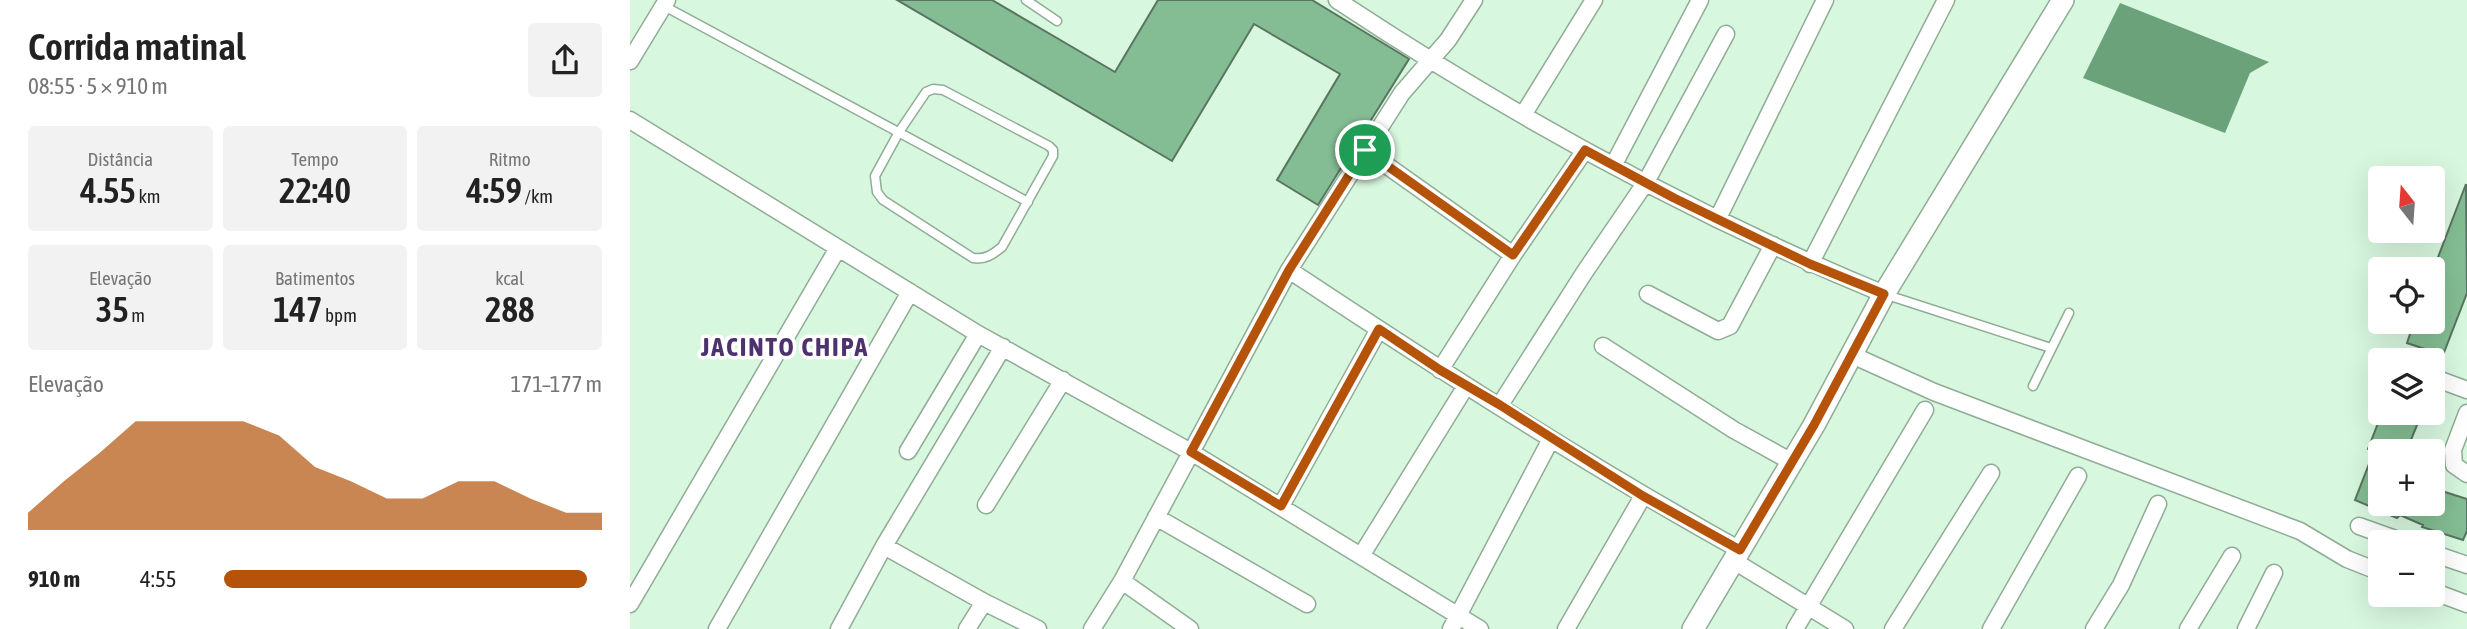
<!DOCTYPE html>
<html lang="pt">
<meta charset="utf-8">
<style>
:root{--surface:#fff;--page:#f2f2f2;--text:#222;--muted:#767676;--accent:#b45309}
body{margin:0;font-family:"Asap Condensed",sans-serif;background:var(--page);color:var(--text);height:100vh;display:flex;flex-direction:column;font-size:26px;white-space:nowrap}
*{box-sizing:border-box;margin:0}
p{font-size:23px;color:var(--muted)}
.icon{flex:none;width:38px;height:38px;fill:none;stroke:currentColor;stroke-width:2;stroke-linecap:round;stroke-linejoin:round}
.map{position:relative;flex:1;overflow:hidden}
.side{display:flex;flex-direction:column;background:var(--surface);width:630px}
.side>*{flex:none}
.needle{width:46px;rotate:343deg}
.fabs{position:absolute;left:1738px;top:166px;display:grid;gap:14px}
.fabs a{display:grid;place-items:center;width:77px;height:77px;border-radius:7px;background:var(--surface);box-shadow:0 7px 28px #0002;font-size:35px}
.pin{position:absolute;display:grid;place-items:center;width:60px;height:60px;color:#fff;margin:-30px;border:4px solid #fff;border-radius:50%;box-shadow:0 2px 7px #0007}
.round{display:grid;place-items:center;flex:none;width:74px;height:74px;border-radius:7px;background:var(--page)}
.headline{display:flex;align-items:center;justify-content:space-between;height:119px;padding:0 28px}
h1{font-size:38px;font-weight:600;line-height:52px}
.metrics{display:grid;grid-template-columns:repeat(3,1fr);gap:10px;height:119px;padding:7px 28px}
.metrics div{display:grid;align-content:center;border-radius:7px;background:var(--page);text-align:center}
.metrics b{font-size:35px;font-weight:600}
.metrics small{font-size:19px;font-weight:400}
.metrics p{font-size:19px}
.chart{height:196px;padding:14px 28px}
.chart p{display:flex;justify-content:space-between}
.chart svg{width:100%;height:126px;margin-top:7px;fill:var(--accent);opacity:.7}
ul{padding:0 28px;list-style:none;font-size:23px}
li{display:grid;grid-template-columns:112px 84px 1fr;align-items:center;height:52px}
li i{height:18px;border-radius:9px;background:var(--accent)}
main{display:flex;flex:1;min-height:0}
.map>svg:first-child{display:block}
.water{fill:#6ba27a}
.building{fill:#84bd93;stroke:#597460;stroke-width:2}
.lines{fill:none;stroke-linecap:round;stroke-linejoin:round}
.service-casing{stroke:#90ac96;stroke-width:11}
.minor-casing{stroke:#90ac96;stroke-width:19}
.tertiary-casing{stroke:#90ac96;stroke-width:24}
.service{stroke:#fff;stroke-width:8}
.minor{stroke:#fff;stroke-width:16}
.tertiary{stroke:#fff;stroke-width:21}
.route-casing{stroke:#fff;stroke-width:14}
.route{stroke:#b45309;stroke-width:9}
.labels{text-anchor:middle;stroke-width:7;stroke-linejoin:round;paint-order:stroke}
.district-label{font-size:26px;font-weight:bold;letter-spacing:2px;fill:#4d336e;stroke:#fff}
</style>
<main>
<section class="side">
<div class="headline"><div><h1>Corrida matinal</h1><p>08:55 · 5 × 910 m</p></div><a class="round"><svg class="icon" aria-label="share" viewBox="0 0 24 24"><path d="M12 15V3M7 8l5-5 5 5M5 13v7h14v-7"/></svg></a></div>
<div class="metrics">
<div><p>Distância</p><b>4.55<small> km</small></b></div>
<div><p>Tempo</p><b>22:40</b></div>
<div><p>Ritmo</p><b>4:59<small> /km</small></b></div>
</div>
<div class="metrics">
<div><p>Elevação</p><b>35<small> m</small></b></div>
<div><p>Batimentos</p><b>147<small> bpm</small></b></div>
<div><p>kcal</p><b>288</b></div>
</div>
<div class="chart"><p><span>Elevação</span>171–177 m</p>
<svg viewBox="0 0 160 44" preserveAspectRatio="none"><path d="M0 44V38L10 27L20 17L30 6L40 6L50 6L60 6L70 11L80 22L90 27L100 33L110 33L120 27L130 27L140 33L150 38L160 38V44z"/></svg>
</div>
<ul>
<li><b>910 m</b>4:55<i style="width:96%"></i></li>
</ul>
</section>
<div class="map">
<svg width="1837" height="629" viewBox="0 0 1837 629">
<rect width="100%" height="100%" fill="#d8f7df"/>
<path class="water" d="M1490 3 1639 62 1620 73 1595 133 1453 78Z"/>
<path class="building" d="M267 0H362L485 72 528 0H682L779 59 688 205 647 180 710 74 624 24 542 161Z
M1836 184 1837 293 1813 355 1777 343 1784 322H1802V273Z
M1752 413H1792L1776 452H1750V504H1802V481L1812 491 1837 499V531L1833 540 1792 527 1793 525 1770 515 1767 518 1725 500 1744 451 1738 449Z"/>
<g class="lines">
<g class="service-casing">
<path id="service" d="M396 0 427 21
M34 6 398 202
M303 89 313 90 419 146 423 150V156L372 247C363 254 356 260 343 258L253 200 247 192 245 176 269 132 296 92Z
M1254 294 1421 348
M1403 386 1439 313"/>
</g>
<g class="minor-casing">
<path id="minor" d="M707 0C879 114 1062 215 1254 294
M0 61 37 0
M893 115 964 0
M0 120 348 334 561 452 850 629
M735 150 883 255
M984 164 1070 0
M1088 218 1195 0
M1180 264 1316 0
M659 270C807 368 955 464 1110 550
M1018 294 1088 331 1100 326 1143 245
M973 346 1104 430 1162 462
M1222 355 1304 392 1670 531 1717 559 1750 572
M810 370 883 255 955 150
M1802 377 1837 390
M870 405 954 273 1016 182 1096 34
M1837 413 1823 450 1824 465 1837 474
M278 451 348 334
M356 505 433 380
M651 506 749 329
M526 517 677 604
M1729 526 1774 542
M254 546 354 602 408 629
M1802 553 1837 565
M731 556 836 386
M1104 561 1215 629
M492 581 560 629
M1802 591 1837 604
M0 604 208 248
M87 629 280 292
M209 629 254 546 373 347
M337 629 354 602
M462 629 492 581 659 270 772 93 818 40 844 0
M821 629 921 439
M936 629 1013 496
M1165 629 1295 410
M1263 629 1361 473
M1361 629 1448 476
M1464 629 1491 585 1528 504
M1558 629 1602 556
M1616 629 1644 573"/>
</g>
<g class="tertiary-casing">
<path id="tertiary" d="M1063 629 1184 425 1254 294 1433 0"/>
</g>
<use href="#service" class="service"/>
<use href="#minor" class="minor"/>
<use href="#tertiary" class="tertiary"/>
</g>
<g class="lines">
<g class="route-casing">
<path id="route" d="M735 150 883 255 955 150 1044 198 1180 264 1254 294 1184 425 1110 550 1013 496 870 405 810 370 749 329 651 506 561 452 659 270Z"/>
</g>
<use href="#route" class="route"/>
</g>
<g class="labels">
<g class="district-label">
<text x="155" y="356">JACINTO CHIPA</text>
</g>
</g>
</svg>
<div class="fabs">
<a><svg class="needle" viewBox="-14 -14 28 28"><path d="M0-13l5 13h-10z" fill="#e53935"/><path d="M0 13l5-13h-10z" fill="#767676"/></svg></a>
<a><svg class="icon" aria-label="locate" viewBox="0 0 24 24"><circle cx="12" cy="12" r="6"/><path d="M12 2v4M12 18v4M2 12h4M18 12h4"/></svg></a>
<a><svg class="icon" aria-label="layers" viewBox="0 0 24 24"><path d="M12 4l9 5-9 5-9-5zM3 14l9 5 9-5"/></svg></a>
<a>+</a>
<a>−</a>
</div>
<div class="pin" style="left:735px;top:150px;background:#1e9e55"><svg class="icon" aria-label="arrive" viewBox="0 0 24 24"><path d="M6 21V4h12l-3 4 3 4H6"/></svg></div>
</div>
</main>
